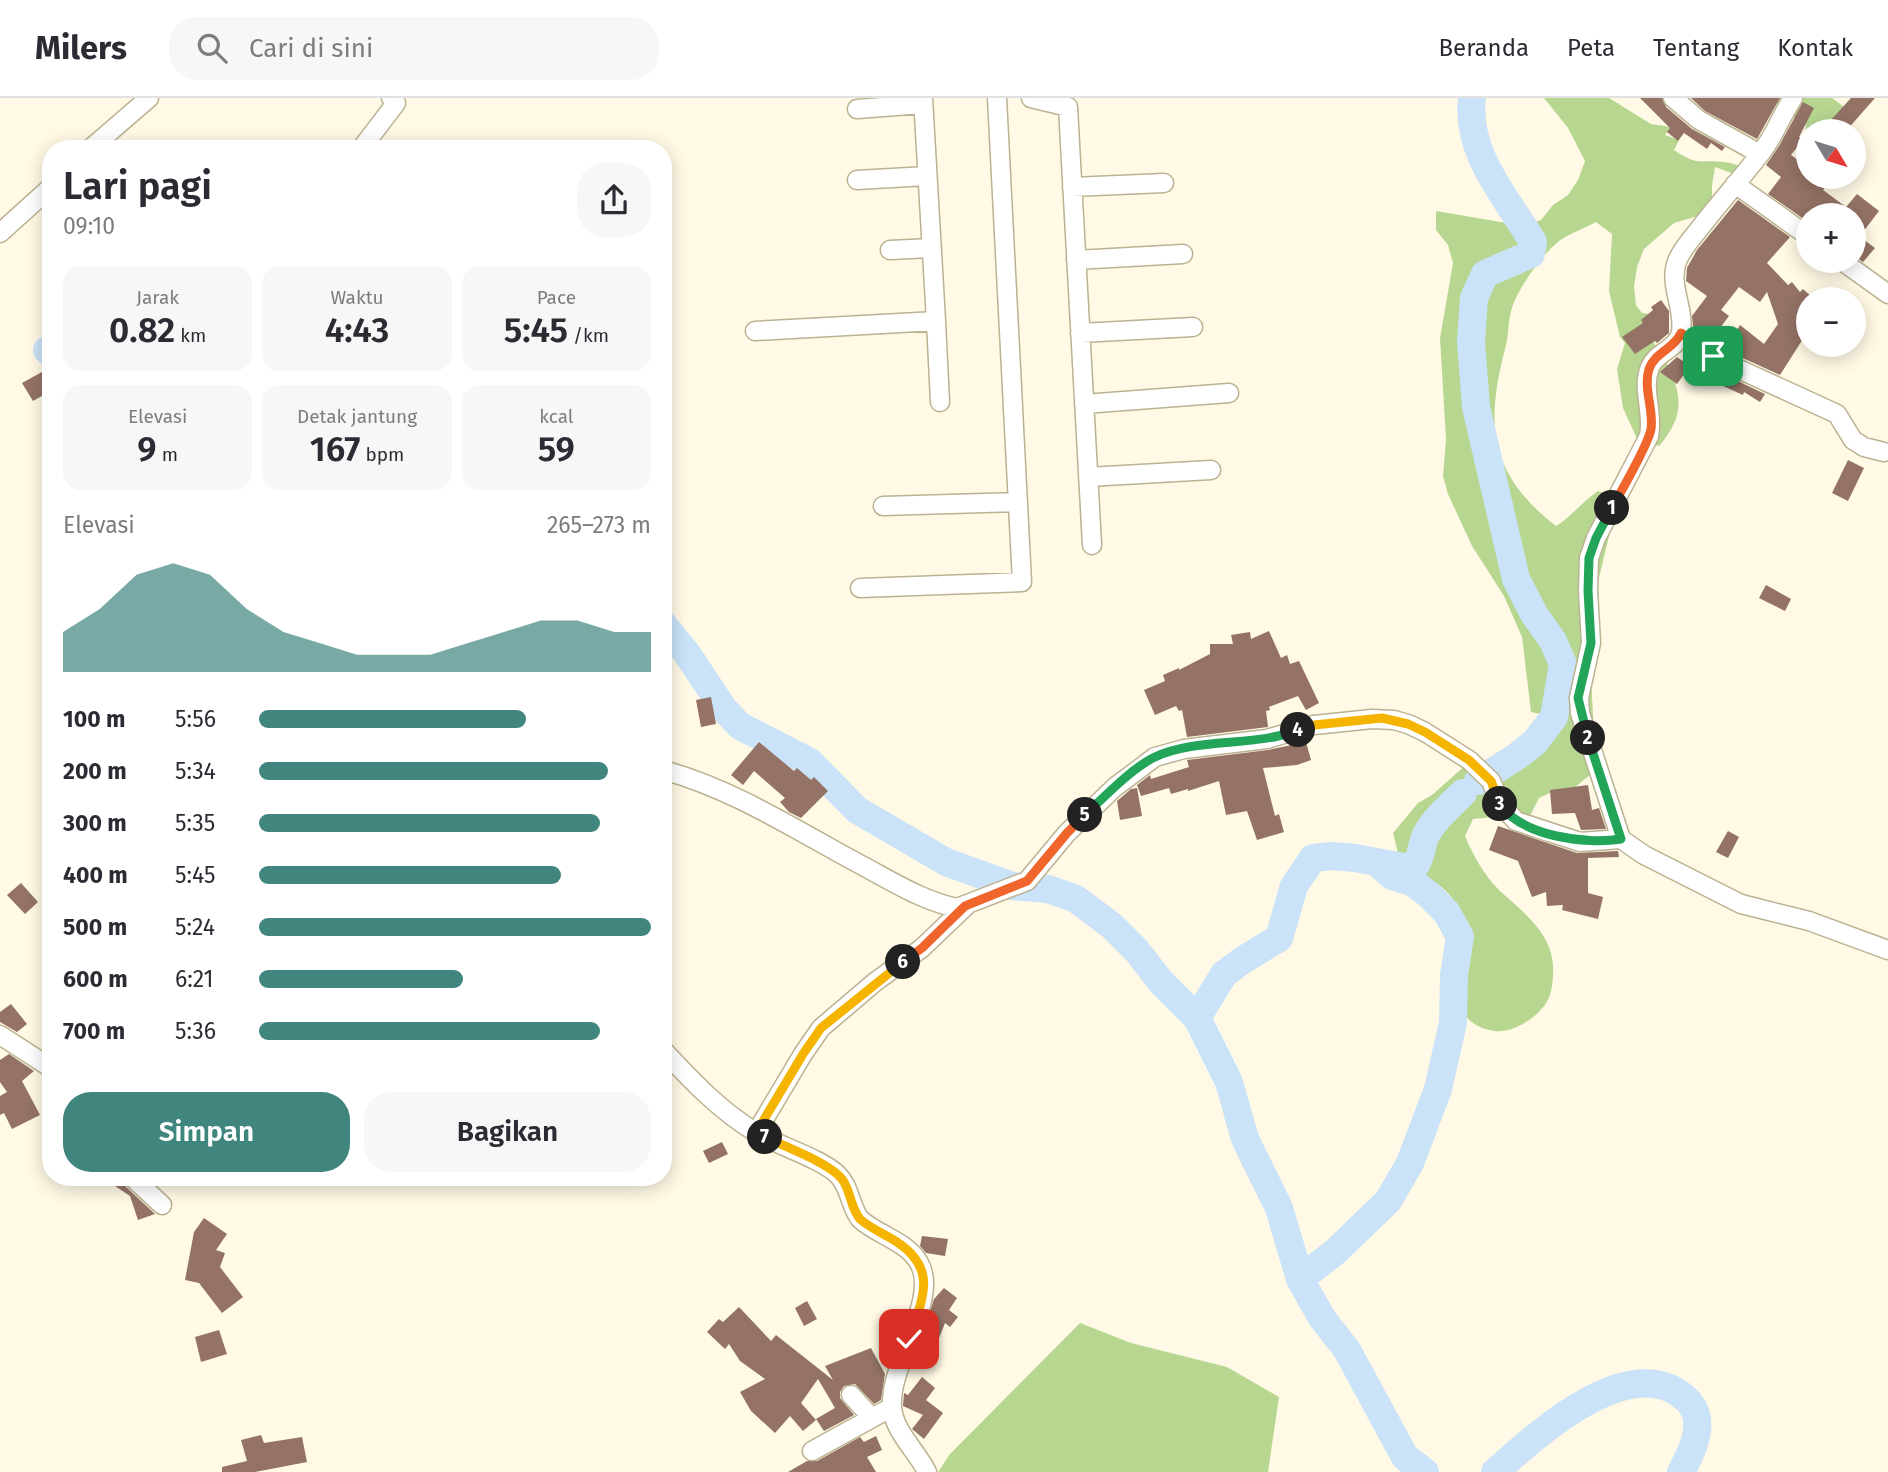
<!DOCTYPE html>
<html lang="id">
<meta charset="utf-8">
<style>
:root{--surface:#fff;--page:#f7f7f7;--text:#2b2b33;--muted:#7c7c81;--line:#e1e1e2;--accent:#40867e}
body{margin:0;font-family:"Fira Sans",sans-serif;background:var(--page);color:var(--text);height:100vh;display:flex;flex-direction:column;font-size:26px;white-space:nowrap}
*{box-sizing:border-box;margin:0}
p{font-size:23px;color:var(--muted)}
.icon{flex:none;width:38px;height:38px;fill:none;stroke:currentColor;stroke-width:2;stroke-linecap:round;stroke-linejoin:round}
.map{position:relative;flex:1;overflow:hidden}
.panel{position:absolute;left:42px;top:42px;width:630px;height:1046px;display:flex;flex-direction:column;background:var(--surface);border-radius:28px;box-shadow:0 4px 18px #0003}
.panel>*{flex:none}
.needle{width:46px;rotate:128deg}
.fabs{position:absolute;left:1796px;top:21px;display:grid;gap:14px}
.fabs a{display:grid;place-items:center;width:70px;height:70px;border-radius:50%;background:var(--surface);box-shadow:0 4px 18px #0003;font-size:35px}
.pin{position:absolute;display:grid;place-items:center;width:60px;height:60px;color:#fff;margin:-30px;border-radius:14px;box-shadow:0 4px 10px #0006}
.km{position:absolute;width:35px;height:35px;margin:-18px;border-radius:50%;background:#222;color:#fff;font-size:19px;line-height:35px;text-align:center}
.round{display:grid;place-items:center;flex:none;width:74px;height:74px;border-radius:28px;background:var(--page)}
.overview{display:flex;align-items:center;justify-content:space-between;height:119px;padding:0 21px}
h1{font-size:38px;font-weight:600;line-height:52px}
.figures{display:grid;grid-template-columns:repeat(3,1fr);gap:10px;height:119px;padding:7px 21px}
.figures div{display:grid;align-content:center;border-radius:18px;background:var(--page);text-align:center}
.figures b{font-size:35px;font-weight:600}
.figures small{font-size:19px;font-weight:400}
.figures p{font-size:19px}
.chart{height:196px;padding:14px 21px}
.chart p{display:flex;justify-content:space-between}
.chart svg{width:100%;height:126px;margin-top:7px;fill:var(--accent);opacity:.7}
.primary-button{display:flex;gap:14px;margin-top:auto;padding:14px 21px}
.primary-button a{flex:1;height:80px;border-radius:28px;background:var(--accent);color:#fff;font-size:28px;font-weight:600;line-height:80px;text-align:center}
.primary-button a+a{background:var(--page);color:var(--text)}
ul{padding:0 21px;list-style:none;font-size:23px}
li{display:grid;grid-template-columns:112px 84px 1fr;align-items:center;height:52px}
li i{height:18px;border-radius:9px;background:var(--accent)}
header{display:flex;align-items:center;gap:42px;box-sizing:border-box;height:98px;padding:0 35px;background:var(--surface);border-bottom:2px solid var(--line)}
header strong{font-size:33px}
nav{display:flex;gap:38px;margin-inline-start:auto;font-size:24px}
.search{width:490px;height:63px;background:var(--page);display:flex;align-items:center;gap:18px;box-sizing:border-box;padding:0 24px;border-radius:28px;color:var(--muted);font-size:26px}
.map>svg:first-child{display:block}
.forest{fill:#b7d791}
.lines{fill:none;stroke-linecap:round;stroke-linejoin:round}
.river{stroke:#cae3f8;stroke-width:28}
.building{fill:#947366}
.minor-casing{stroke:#bbb291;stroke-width:21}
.minor{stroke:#fff;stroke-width:18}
.split-1-casing{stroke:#fff;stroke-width:14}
.split-2-casing{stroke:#fff;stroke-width:14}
.split-3-casing{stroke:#fff;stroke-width:14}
.split-4-casing{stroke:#fff;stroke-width:14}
.split-5-casing{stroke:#fff;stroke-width:14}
.split-6-casing{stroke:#fff;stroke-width:14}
.split-7-casing{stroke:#fff;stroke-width:14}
.split-8-casing{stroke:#fff;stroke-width:14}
.split-1{stroke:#f0652b;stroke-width:9}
.split-2{stroke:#22a559;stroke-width:9}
.split-3{stroke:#22a559;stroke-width:9}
.split-4{stroke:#f5b400;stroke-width:9}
.split-5{stroke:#22a559;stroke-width:9}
.split-6{stroke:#f0652b;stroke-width:9}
.split-7{stroke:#f5b400;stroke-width:9}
.split-8{stroke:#f5b400;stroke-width:9}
</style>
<header>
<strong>Milers</strong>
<div class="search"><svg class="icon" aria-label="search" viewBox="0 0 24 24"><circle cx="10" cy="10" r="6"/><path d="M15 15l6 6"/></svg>Cari di sini</div>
<nav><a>Beranda</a><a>Peta</a><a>Tentang</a><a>Kontak</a></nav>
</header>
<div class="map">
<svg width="1888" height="1374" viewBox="0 0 1888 1374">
<rect width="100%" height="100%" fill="#fff9e5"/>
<path class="forest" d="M1544 0H1609L1651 26 1671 29 1665 37 1679 42 1674 52C1699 69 1699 61 1724 64 1732 65 1740 68 1748 70L1734 76 1715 69 1712 87V114L1674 125 1644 151 1637 169 1634 189 1636 207 1642 215 1649 216C1650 223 1650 232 1651 238 1654 247 1661 254 1665 262 1683 297 1685 318 1659 348L1639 345 1623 310 1617 271 1625 245 1620 239 1609 193 1612 136 1596 124C1585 130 1573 134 1562 141 1545 152 1518 190 1512 210 1508 222 1509 235 1506 247 1485 326 1488 375 1556 428 1572 418 1582 404 1598 393L1614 400V418L1595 496 1590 560 1594 637 1590 677 1575 689 1556 692 1539 700 1531 716 1513 725 1494 719 1473 721 1465 738C1473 757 1484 777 1499 792 1525 816 1556 837 1553 877 1552 894 1550 903 1538 915 1527 925 1510 935 1495 933 1482 932 1466 924 1462 910 1459 899 1464 885 1465 874 1470 844 1465 806 1439 787 1433 783 1426 781 1419 778L1415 768 1398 755 1393 735 1418 705 1432 697 1468 665 1475 686C1488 678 1504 679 1518 674L1525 656 1553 619 1531 614 1522 539 1504 498 1472 448 1448 396 1443 378 1446 341 1440 240 1453 165 1448 147 1436 132V113L1524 128 1541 122 1553 107 1568 97 1578 82 1585 63 1568 30Z
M1733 0H1832L1843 8 1841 25 1849 30V33H1808V77L1804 66 1806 26H1794V11L1785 12 1777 5Z
M1080 1225 1131 1245 1227 1269 1279 1299 1268 1374H938L950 1356Z"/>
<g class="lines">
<path class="river" d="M1472 0C1465 55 1507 100 1533 144L1531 156 1485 176 1474 200 1471 244 1476 309 1516 481 1534 516 1553 543 1563 566 1554 619 1535 644 1516 659 1478 683
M47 252 51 255
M663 526 688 557 723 610 740 628 810 664 857 712 946 764 1012 788 1048 791 1076 801 1112 828 1137 853 1161 884 1197 920 1229 984 1245 1041 1279 1110 1300 1181 1322 1220 1347 1252 1405 1359 1425 1374
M1197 920 1224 876 1243 862 1279 840 1294 788 1313 760 1332 758 1355 760 1404 769 1415 768C1422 758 1421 747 1426 737 1435 720 1450 708 1463 695
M1300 1181 1335 1154 1388 1103 1410 1065 1438 991 1453 925 1454 877 1460 839 1447 815 1428 796 1412 784 1392 778 1376 764
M1495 1374C1535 1338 1635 1246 1689 1304 1707 1324 1692 1354 1681 1374"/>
</g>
<path class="building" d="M1640 0H1662L1666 9 1692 31 1725 49 1722 53 1711 45 1707 51 1684 35 1678 43 1667 34 1670 30Z
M1691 0H1780L1757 41 1705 13Z
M1851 0H1875L1846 33H1842L1830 23Z
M1803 4 1814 10 1799 39 1803 42 1791 57 1808 69V79H1834L1823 92 1846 109 1857 96 1879 113 1853 147V117H1808V124L1768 96 1781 79 1766 67 1779 48Z
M1738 102 1790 139 1767 165 1788 187 1792 184 1800 194 1803 191 1814 201H1808V233L1780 277 1734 256 1735 255 1728 249 1740 227 1764 246 1778 226 1767 194 1760 204 1739 189 1721 212 1729 218 1714 238 1708 233 1705 237 1693 228 1692 218 1707 198 1686 183 1687 170 1697 152Z
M1863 141 1875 150 1863 164 1853 157V153Z
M1661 202 1669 213V235L1657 245 1655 243 1635 256 1622 239 1643 225 1641 222 1653 212 1651 209Z
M1677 259 1690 268 1677 286 1660 274Z
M51 269V293L33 303 22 285Z
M1725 277 1765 296 1760 304 1744 294 1743 297 1721 287Z
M1848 362 1864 370 1848 403 1832 395Z
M1766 487 1791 501 1785 513 1759 500Z
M1269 533 1281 560 1287 557 1290 566 1299 563 1319 605 1306 612 1298 598 1269 609 1270 612 1266 613 1268 629 1187 639 1182 612 1179 613 1176 608 1155 617 1144 592 1165 583 1163 577 1179 570V572L1210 556V546H1233L1231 537 1250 534 1251 541Z
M711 599 716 626 701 629 696 602Z
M759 644 794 673 797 670 811 682 814 679 828 693 801 720 789 714 780 704 785 700 754 673 743 687 731 677Z
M1306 644 1311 662 1297 667 1263 670 1275 718 1279 716 1284 734 1257 742 1247 713 1226 717 1219 683 1188 693V691L1171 696 1169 690 1141 698 1137 687 1150 677 1151 681 1189 669 1187 662 1268 652Z
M1588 687 1592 712 1599 710 1606 731 1581 732 1575 715 1552 716 1550 692Z
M1137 690 1142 718 1120 722 1117 703 1131 691Z
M1498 728 1577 755 1618 753 1619 759 1588 760V795L1603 799 1598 821 1562 812 1563 807 1547 808 1546 794 1532 799 1518 763 1489 752Z
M1728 733 1739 739 1728 760 1716 754Z
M21 785 38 804 25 816 7 797Z
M11 906 27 926 17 934 0 924V914Z
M9 956 34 973 22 983 40 1017 12 1031 4 1015 0 1017V998L7 994 0 984V962Z
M722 1044 728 1056 709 1065 703 1053Z
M103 1080H122L125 1088 155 1116 138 1122 130 1098Z
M204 1120 227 1136 216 1152 225 1155 220 1169 243 1199 222 1215 199 1185 185 1182 194 1134Z
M922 1138 948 1141 945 1158 926 1155 920 1148Z
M944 1190 957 1200 949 1212 958 1219 950 1229 945 1225 935 1250 920 1245 934 1201Z
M807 1203 817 1221 804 1228 795 1210Z
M739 1209 771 1243 776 1237 833 1282 825 1268 871 1250 885 1276 881 1302 874 1306 855 1286 844 1288 840 1294V1300L854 1317 824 1333 816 1321 835 1310 818 1281 801 1305 816 1322 803 1333 790 1318 775 1335 751 1313 740 1294 765 1281 740 1263 729 1246 725 1251 707 1234 719 1221 723 1224Z
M219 1232 227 1256 201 1264 195 1239Z
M922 1279 935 1290 926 1302 943 1315 924 1341 912 1331 923 1317 903 1308 904 1295 908 1297Z
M261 1337 264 1345 302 1339 307 1364 255 1374H222V1369L247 1363 241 1342Z
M876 1338 882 1352 867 1359 876 1374H788L807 1363H817L860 1339 864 1344Z"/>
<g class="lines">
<g class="minor-casing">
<path id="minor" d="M1031 0 1068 9 1092 447
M1673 0 1699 22 1760 56
M1793 0C1781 18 1774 39 1760 56 1741 81 1719 105 1700 130 1692 140 1683 150 1678 161 1667 185 1685 209 1681 234 1678 251 1656 254 1650 269 1641 291 1654 315 1649 338L1596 440 1589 460 1588 493 1591 545 1579 600 1580 615 1621 741 1644 757 1741 806 1809 823 1888 852
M857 11 923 6
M90 51 149 0
M361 51 396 5 391 0
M857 82 927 78
M1735 86 1808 138
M1072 89 1164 85
M0 135 51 89
M890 152 931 150
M1076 162 1183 156
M1842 163 1888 196
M936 223 940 304
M755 233 936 223 923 0
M1080 235 1193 229
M1681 235 1719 262 1837 316 1853 342 1864 349 1884 354
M1084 306 1229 295
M1088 379 1211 372
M883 408 1018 404
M860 490 1022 484 997 0
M663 672C734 691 799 734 863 768 893 784 923 803 957 810L1027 783 1067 735 1115 689 1155 659 1184 651 1267 641 1314 627 1372 621 1394 622 1408 626 1425 634 1469 662 1491 683 1501 707 1516 723 1580 744 1621 741
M0 937 51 970
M663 952C691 982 721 1014 757 1035 779 1048 822 1061 838 1077 850 1089 850 1108 860 1121 877 1137 907 1143 919 1165 940 1200 889 1267 892 1308 893 1333 917 1353 927 1374
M756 1035 803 956 821 930 875 884 922 850 966 808
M133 1080 162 1107
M851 1297 872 1320
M812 1353 892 1309"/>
</g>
<use href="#minor" class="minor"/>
</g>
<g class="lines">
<g class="split-1-casing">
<path id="split-1" d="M1612 410C1621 393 1648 348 1651 331 1654 311 1643 291 1649 271 1655 254 1674 251 1681 235L1713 258"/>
</g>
<g class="split-2-casing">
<path id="split-2" d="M1588 640 1578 600 1591 545 1588 493 1589 460 1596 440 1612 410"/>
</g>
<g class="split-3-casing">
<path id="split-3" d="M1500 706C1521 738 1586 747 1621 741L1588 640"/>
</g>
<g class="split-4-casing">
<path id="split-4" d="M1298 632 1314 627 1382 620 1408 626 1425 634 1469 662 1491 683 1500 706"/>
</g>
<g class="split-5-casing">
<path id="split-5" d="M1085 717C1103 700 1133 669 1155 659 1190 642 1240 647 1278 638 1285 636 1292 636 1298 632"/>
</g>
<g class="split-6-casing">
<path id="split-6" d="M903 864 922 850 965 808 1027 783 1067 735 1085 717"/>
</g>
<g class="split-7-casing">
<path id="split-7" d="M765 1039 756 1035 803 956 821 930 903 864"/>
</g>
<g class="split-8-casing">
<path id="split-8" d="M765 1039C785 1049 830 1065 842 1081 851 1093 850 1109 860 1121 871 1131 885 1136 897 1144 939 1172 922 1201 909 1241"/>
</g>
<use href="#split-1" class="split-1"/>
<use href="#split-2" class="split-2"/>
<use href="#split-3" class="split-3"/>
<use href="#split-4" class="split-4"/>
<use href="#split-5" class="split-5"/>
<use href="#split-6" class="split-6"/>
<use href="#split-7" class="split-7"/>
<use href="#split-8" class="split-8"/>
</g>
</svg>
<div class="fabs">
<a><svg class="needle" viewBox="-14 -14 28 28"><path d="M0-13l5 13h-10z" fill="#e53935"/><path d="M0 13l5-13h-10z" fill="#7c7c81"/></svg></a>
<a>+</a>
<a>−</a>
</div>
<div class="pin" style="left:1713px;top:258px;background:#1e9e55"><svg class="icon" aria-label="arrive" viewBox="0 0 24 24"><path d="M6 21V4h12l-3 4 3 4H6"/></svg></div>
<div class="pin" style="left:909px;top:1241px;background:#d93025"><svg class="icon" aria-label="check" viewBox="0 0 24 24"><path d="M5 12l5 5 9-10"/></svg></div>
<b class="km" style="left:1612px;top:410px">1</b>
<b class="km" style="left:1588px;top:640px">2</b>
<b class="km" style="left:1500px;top:706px">3</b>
<b class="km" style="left:1298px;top:632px">4</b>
<b class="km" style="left:1085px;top:717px">5</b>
<b class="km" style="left:903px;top:864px">6</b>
<b class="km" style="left:765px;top:1039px">7</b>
<section class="panel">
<div class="overview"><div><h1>Lari pagi</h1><p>09:10</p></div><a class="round"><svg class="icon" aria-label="share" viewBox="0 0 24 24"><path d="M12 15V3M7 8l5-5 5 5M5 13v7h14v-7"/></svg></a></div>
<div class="figures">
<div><p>Jarak</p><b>0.82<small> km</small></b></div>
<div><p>Waktu</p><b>4:43</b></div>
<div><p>Pace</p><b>5:45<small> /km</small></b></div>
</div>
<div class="figures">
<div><p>Elevasi</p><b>9<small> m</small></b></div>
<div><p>Detak jantung</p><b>167<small> bpm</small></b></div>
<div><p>kcal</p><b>59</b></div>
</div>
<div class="chart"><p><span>Elevasi</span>265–273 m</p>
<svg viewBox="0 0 160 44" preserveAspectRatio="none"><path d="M0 44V30L10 22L20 10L30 6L40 10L50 22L60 30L70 34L80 38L90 38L100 38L110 34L120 30L130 26L140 26L150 30L160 30V44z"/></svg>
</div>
<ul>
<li><b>100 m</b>5:56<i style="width:68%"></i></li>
<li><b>200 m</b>5:34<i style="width:89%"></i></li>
<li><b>300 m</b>5:35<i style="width:87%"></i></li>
<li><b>400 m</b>5:45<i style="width:77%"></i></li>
<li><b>500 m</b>5:24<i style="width:100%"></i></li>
<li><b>600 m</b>6:21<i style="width:52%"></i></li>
<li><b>700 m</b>5:36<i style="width:87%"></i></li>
</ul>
<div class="primary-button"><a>Simpan</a><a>Bagikan</a></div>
</section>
</div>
